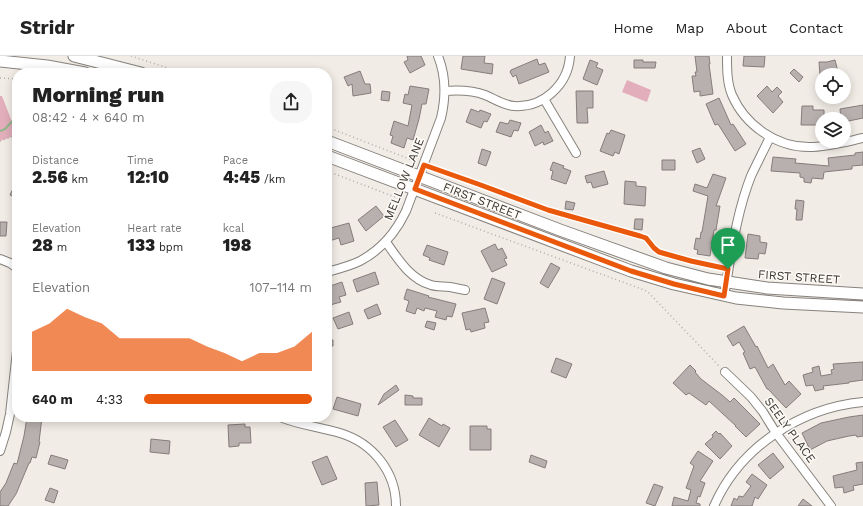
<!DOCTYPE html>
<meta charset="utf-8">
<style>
:root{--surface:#fff;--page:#f6f6f6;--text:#222;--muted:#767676;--line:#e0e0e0;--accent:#ea580c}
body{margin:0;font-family:"Work Sans",sans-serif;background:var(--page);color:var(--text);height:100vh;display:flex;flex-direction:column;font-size:15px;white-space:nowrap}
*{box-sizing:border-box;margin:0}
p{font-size:13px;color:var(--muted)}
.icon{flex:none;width:22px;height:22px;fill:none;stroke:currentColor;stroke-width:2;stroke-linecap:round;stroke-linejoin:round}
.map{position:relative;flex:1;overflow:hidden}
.sheet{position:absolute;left:12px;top:12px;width:320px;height:354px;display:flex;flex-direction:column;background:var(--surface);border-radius:16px;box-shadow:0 2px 10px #0003}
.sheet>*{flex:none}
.fabs{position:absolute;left:815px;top:12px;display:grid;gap:8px}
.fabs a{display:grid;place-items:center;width:36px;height:36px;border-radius:50%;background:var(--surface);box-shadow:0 2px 10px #0003;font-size:20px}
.pin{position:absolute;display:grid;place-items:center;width:34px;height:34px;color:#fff;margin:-41px -17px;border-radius:50% 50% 50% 0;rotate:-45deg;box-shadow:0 0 4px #0007}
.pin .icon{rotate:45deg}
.round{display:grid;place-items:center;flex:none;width:42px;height:42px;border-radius:16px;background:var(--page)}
.head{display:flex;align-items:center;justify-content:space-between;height:68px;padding:0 20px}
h1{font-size:22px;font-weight:800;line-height:30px}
.metrics{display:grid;grid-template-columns:repeat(3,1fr);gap:6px;height:68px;padding:4px 20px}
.metrics div{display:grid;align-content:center}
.metrics b{font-size:17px;font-weight:800}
.metrics small{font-size:11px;font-weight:400}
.metrics p{font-size:11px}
.chart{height:112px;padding:8px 20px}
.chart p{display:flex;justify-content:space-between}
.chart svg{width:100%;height:72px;margin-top:4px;fill:var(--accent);opacity:.7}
ul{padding:0 20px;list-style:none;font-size:13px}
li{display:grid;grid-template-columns:64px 48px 1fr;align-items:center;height:30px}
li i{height:10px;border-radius:5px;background:var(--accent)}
header{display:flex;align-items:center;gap:24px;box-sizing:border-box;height:56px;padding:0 20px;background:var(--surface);border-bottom:1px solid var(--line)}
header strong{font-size:19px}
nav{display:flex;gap:22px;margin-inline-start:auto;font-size:14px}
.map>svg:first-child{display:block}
.green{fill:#e2aebb}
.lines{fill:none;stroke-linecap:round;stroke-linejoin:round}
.stream{stroke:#91b78c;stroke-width:2}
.building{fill:#b8b0ae;stroke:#857d7b}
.street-casing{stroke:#87827d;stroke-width:10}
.secondary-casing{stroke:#87827d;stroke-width:13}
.path{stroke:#b2ada9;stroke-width:1.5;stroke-dasharray:1 3;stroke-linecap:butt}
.street{stroke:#fff;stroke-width:8}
.secondary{stroke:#fff;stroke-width:11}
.route-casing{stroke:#fff;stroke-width:8}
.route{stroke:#ea580c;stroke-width:5}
.labels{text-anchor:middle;stroke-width:3;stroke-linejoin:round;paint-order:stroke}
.street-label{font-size:12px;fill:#383634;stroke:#fefaf5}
</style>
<header>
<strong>Stridr</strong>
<nav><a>Home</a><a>Map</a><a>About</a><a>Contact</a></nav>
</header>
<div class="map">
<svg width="863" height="450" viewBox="0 0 863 450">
<rect width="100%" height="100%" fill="#f2ece6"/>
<path class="green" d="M627 24 651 34 647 46 622 36Z
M0 40H2L17 79 0 85Z"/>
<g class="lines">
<path class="stream" d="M0 75 5 73 17 60"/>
</g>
<path class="building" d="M407 0H421L425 9 410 17 404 6 408 4Z
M463 0H485L484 7 493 8 492 18 461 13Z
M695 0H709L710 8H709L713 38 700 40V35L694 36 692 20H696L695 16H697Z
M744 0H765L764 11 743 10Z
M537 3 539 9 545 7 549 16 519 28 516 19 513 21 510 16 511 14Z
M590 4 598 7 596 11 603 14 597 29 583 23Z
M634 4H643V6H656L655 12H634Z
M835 4 838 16 827 19H820L819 6H827Z
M794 13 803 21 799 26 790 17Z
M360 15 365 28H370L371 37 353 40 352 28 348 30 344 21Z
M410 30 429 33 426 48H422L419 63 413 84 407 82 404 92 391 87 393 80 390 79 394 65 408 70 412 49 403 47 405 38 408 39Z
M767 30 772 36 777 31 782 36 778 40 783 46 773 57 757 40Z
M382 35 390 36 389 45 381 44Z
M576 35H593V52H587L588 67H577Z
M719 42 731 69 733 68 746 88 735 95 718 68 715 69 706 48Z
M863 49V62L844 66V63H841L840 53Z
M802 50H813V54H824V63H822V69H801Z
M471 53 479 56 480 54 491 58 487 66 484 65 481 72 466 66Z
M510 64 521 67 518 75 514 74 511 81 496 76 500 66 508 68Z
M541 69 545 77 548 75 553 85 544 89 543 86 535 90 529 76Z
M611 74 625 79 619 98 615 96 613 100 600 95 607 77 609 78Z
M700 92 705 103 697 107 692 95Z
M482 93 491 96 486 110 478 107Z
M863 96V109L852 110V113L824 116 823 123 812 122 811 127 804 126V122L800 121V117L771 115 773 101 796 103 795 107 829 110 828 102 855 99V97Z
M662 104H675V114H662Z
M553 106 564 110 563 112 571 115 566 128 551 123 553 115 550 114Z
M604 115 608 128 593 132 591 126 587 127 585 120Z
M713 118 726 122 716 150H720L716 174H714L710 200 697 198 698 194 694 193 696 182 700 183 701 176H702L708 140 693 135 695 128 707 132Z
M17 124V142L10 139Z
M625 125 636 126V130L646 131 645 150 624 148Z
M796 144 804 145 802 164H796L797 153H795Z
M566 145 575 147 573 154 565 153Z
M376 150 384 160 366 175 358 164Z
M635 163H643L642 174 634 173Z
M0 166H7L6 180H0Z
M349 167 354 185 341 189 339 182 329 185 327 180V173Z
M748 178 760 180V186L767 187 765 198 759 197 758 203 745 202Z
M495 188 498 194 502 192 507 202 504 203 507 209 492 216 481 195Z
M427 189 448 196 444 209 429 204 430 202 423 199Z
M551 207 560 212 548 232 540 227Z
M375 216 379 228 357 236 353 224Z
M492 222 505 227 497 248 484 243Z
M342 226 346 239 339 241 341 246 330 249 329 245 327 246V231Z
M407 233 429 240 428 241 456 248 452 261 447 260 446 264 435 261 437 255 425 252 424 255 417 252 415 258 406 255 409 245 404 243Z
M377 248 381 258 368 263 364 254Z
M485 252 489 266 484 267 485 272 471 276 470 273 466 274 462 257Z
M349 256 353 268 338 273 333 262Z
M427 265 436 267 434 274 425 271Z
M744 270 756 291 757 290 768 312 773 308 785 329 789 325 801 338 786 352 768 333H767L755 311 750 313 743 297 745 296 739 286 733 290 727 280Z
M333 284V290H327V285Z
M556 302 572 308 566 322 551 316Z
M863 306V324L849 326V327L823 330 824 333 815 335 813 329 806 330 803 319 813 316 812 312 819 310 821 320 832 318 831 314 834 313 833 308Z
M690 309 696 315 695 316 701 323 722 339 730 346 734 342 760 368 746 381 735 370H736L709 345 706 349 689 337 686 339 673 327Z
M396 329 399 334 378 349 384 338Z
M405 339 413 340V342H422V349H405Z
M337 341 361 348 358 360 333 353Z
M863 359V380L857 381 856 379 849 380 827 385 810 394 802 377 821 367 849 361Z
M27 361H42L39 386H40L36 402 32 401 30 407H29L16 438 8 450H0V436L6 427 14 407 17 408 24 380Z
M429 362 442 370 443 368 450 372 439 391 419 379Z
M395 364 408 384 396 391 383 371Z
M245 368V371H250L251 387H239V390L229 391 228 369Z
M470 370H487V373H491V394H470Z
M716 375 719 378 720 377 732 390 720 403 705 388 713 381 712 379Z
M151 383 170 385 169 398 150 396Z
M698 395 713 405 700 425 705 427 700 441 698 440 696 447 700 448V450H672L674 441 688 445 691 434 686 432 694 410 690 407Z
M773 397 784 411 770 423 758 409Z
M51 399 68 404 65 413 48 408Z
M531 399 547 405 545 412 529 406Z
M327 400 337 423 322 429 312 406Z
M863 406V428L853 430 854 434 844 437 843 431 835 432 833 420 857 414 856 407Z
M752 418 767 429 758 443 755 441 752 450H731L734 442 737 444 739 440 743 441 751 430 746 426Z
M377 426 379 449 366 450 365 427Z
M654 428 663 431 655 450 646 447Z
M50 432 58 435 54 447 45 444Z
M803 443 812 450H798Z"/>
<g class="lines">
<g class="street-casing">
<path id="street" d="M727 0C727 13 727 27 732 39 745 69 776 91 809 91 827 91 845 86 863 82
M445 35C459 34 472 34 485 39 495 43 503 49 514 50 543 52 568 29 570 0
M544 43 576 97
M386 186C398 203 410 223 431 229 437 231 444 230 450 231 455 232 460 233 465 234
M0 203 10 207 17 212
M327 216C338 213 350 210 360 205 381 194 396 176 406 155L441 62C446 41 446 20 438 0
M724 240C731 200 736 158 751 120 757 107 764 94 770 81
M725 316 751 341 763 356 776 377 831 450
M280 361C299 369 320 371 340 377 373 387 396 416 396 450
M0 395 6 376 10 358 17 295
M714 450C740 391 800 352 863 346"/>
</g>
<g class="secondary-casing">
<path id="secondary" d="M74 0 141 17
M0 5 47 10 85 17
M327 85 560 174 666 212 708 223 767 232 863 238
M327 100 631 215 674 228 736 242 783 247 863 251"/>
</g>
<path class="path" d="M131 0 183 17
M0 22 17 23
M327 71 417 106
M0 85 17 79
M429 111 478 128 548 154 640 180 646 183 654 192 659 196 691 205 722 212
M327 115 395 141
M435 157 647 235 720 311"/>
<use href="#street" class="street"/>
<use href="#secondary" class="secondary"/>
</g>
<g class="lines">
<g class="route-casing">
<path id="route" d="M424 109 478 128 548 154 640 180 646 182 654 192 659 196 691 205 728 213 724 240 674 228 631 215 415 133Z"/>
</g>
<use href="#route" class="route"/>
</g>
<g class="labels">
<g class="street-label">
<text transform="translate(404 123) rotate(-68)" y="4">MELLOW LANE</text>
<text transform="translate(482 145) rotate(21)" y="4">FIRST STREET</text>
<text transform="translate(799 221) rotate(4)" y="4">FIRST STREET</text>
<text transform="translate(790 374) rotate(54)" y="4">SEELY PLACE</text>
</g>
</g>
</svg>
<div class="fabs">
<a><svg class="icon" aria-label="locate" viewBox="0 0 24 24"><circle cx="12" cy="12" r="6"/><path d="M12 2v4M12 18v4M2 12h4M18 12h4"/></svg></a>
<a><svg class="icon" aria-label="layers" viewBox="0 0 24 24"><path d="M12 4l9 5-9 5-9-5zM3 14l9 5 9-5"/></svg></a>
</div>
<div class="pin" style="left:728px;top:213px;background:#1e9e55"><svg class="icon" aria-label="arrive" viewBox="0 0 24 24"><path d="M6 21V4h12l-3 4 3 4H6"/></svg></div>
<section class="sheet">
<div class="head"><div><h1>Morning run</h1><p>08:42 · 4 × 640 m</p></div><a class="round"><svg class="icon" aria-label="share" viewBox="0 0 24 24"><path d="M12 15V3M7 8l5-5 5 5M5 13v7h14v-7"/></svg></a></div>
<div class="metrics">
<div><p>Distance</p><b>2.56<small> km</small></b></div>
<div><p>Time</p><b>12:10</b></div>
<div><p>Pace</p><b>4:45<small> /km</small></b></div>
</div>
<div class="metrics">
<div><p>Elevation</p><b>28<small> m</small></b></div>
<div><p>Heart rate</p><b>133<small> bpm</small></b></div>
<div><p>kcal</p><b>198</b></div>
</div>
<div class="chart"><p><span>Elevation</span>107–114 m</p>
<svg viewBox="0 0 160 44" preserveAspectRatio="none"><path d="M0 44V20L10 15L20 6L30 11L40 15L50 24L60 24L70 24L80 24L90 24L100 29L110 33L120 38L130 33L140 33L150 29L160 20V44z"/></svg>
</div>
<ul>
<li><b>640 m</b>4:33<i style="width:100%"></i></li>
</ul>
</section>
</div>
